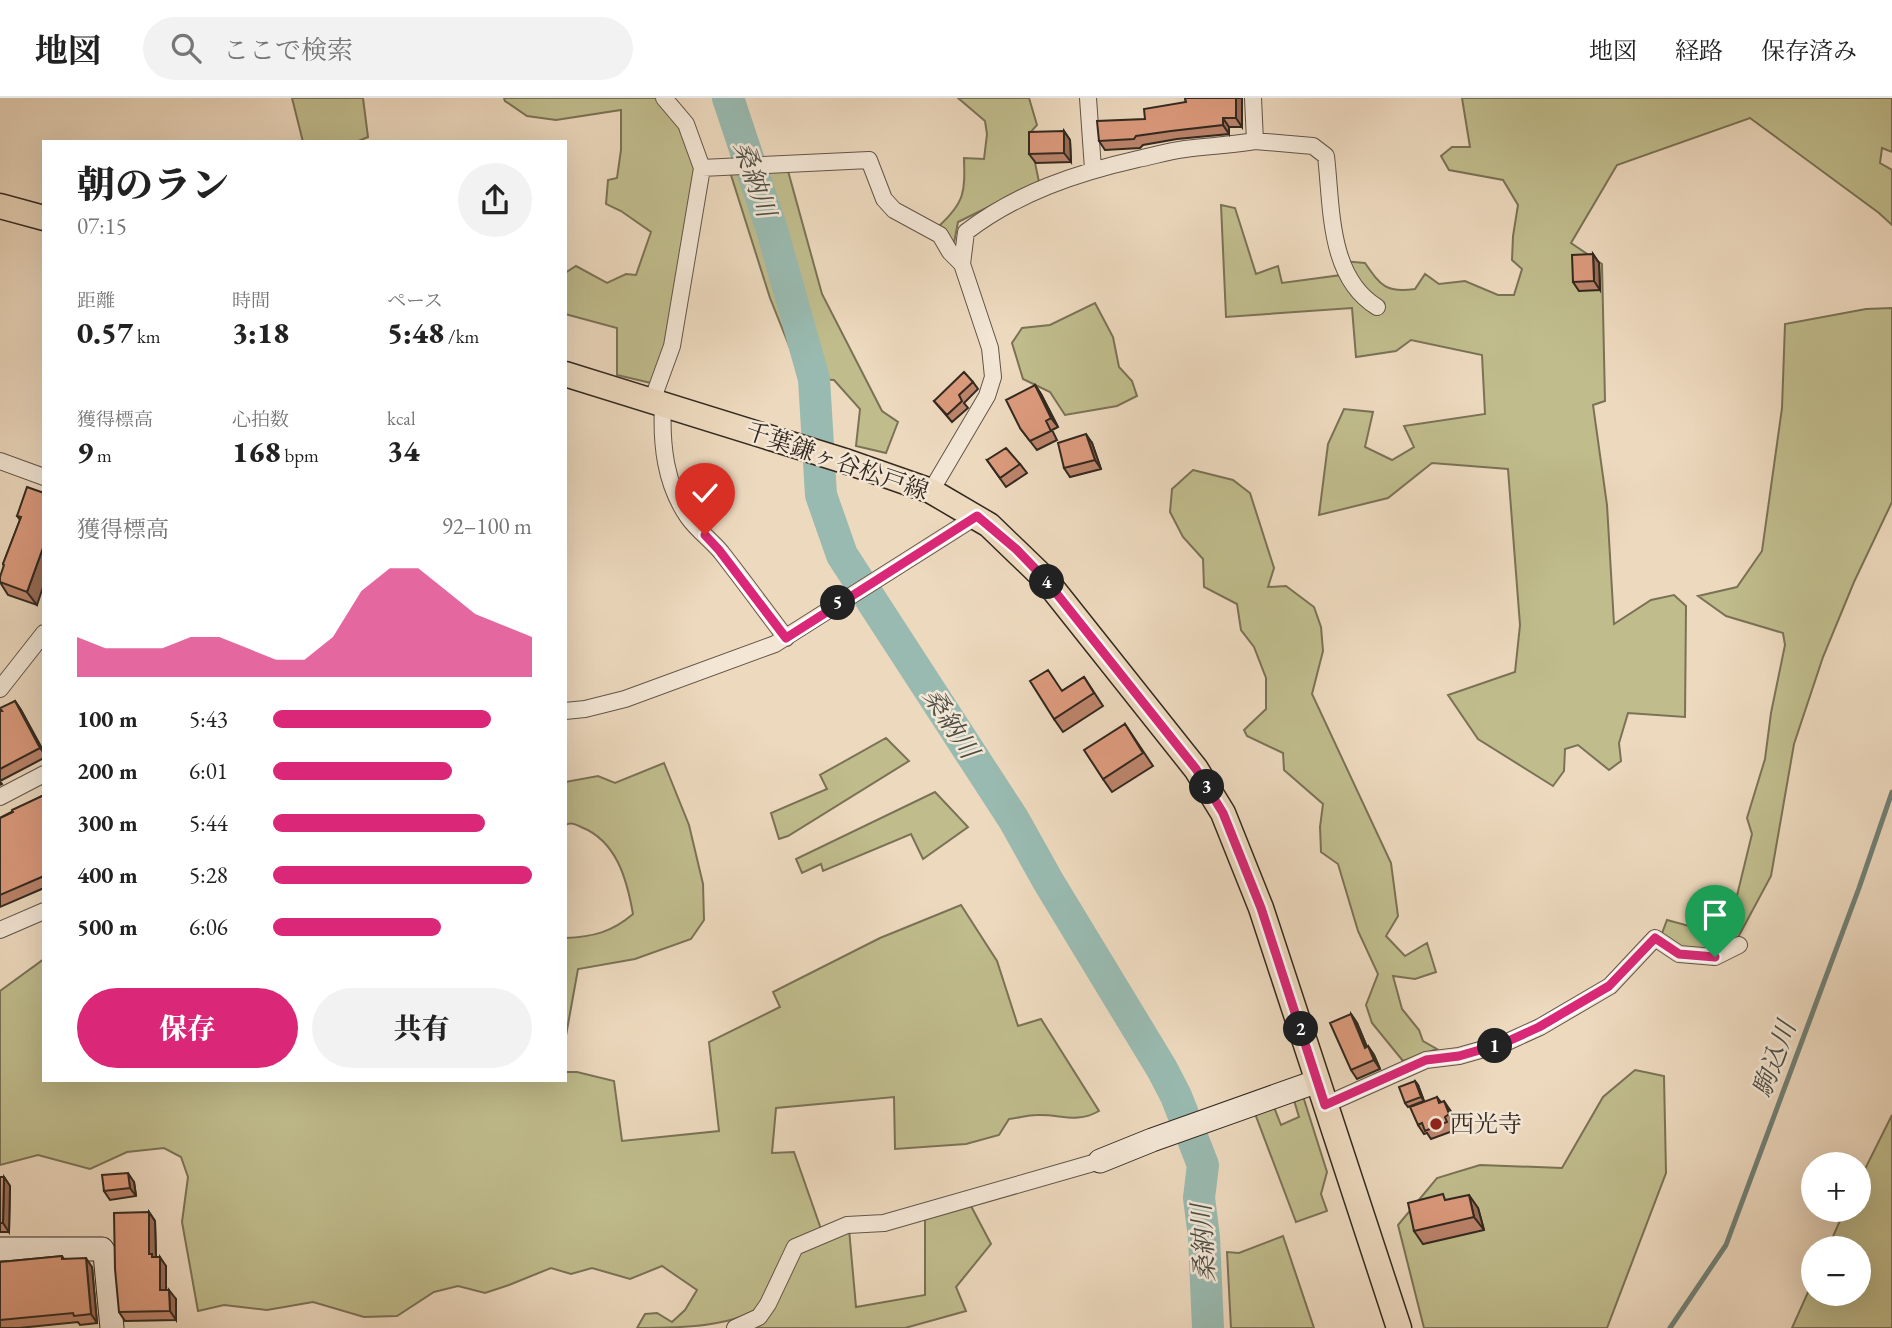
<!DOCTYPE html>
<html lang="ja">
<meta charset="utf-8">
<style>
:root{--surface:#fff;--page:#f2f2f2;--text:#222;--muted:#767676;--line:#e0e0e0;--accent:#db2777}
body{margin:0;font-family:"EB Garamond","Noto Serif JP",serif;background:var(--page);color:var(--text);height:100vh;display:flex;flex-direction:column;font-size:26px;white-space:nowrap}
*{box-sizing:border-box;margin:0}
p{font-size:23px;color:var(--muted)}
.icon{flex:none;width:38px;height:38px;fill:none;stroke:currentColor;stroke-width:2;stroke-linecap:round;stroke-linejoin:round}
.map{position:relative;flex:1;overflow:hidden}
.sheet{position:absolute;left:42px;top:42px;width:525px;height:942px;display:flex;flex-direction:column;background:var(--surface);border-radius:0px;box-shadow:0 7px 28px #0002}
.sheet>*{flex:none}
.tools{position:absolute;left:1801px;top:1054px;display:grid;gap:14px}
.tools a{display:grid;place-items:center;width:70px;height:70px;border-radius:50%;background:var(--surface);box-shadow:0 7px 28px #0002;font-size:35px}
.pin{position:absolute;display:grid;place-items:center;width:60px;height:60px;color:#fff;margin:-72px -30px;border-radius:50% 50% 50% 0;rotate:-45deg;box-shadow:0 0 7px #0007}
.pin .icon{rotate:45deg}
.km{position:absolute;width:35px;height:35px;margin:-18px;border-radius:50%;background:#222;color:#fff;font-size:19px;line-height:35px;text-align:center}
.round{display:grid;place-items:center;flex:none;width:74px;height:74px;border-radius:37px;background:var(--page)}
.summary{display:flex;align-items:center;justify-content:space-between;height:119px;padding:0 35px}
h1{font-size:38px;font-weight:800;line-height:52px}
.stats{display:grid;grid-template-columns:repeat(3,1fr);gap:10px;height:119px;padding:7px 35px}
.stats div{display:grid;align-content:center}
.stats b{font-size:30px;font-weight:800}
.stats small{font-size:19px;font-weight:400}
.stats p{font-size:19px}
.chart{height:196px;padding:14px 35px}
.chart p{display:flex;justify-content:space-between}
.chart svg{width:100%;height:126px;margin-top:7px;fill:var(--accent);opacity:.7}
.button{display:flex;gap:14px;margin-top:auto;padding:14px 35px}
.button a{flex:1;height:80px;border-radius:42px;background:var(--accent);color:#fff;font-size:28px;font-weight:800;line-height:80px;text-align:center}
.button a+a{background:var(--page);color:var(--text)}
ul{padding:0 35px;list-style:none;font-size:23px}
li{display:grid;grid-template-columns:112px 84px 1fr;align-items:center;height:52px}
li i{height:18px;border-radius:9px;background:var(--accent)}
header{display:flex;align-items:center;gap:42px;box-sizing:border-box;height:98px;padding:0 35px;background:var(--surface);border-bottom:2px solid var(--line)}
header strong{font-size:33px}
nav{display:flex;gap:38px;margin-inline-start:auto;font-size:24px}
.search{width:490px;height:63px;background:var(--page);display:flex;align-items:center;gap:18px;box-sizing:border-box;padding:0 24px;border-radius:38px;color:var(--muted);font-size:26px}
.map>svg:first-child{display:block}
.green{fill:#c0bc8c;stroke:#7a7256;stroke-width:2}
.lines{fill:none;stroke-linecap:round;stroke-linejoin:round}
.stream{stroke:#708076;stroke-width:5}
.river{stroke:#99bab0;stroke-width:32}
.street-casing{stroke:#625548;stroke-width:18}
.secondary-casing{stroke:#332920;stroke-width:25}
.primary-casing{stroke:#332920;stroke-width:27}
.street{stroke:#f3e6d5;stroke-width:16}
.secondary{stroke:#f3e6d5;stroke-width:23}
.primary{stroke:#edd9be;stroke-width:24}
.wall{fill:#bc846b;stroke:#332920;stroke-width:2}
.shaded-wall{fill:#996c57;stroke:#332920;stroke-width:2}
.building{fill:#db9a7c;stroke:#332920;stroke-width:2}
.route-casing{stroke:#fff;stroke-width:14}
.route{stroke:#db2777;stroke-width:9}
.poi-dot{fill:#8f2418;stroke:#f3e6d5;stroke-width:2.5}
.labels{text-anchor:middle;stroke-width:5;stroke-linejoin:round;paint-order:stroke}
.street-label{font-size:24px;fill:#332920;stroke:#f3e6d5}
.poi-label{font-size:24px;fill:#332920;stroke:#f3e6d5;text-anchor:start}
.water-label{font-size:26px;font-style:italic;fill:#4c4d44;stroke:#f3e6d5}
</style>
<header>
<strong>地図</strong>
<div class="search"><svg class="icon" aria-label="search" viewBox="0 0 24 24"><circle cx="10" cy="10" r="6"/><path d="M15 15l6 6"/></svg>ここで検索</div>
<nav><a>地図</a><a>経路</a><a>保存済み</a></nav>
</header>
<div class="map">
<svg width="1892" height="1230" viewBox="0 0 1892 1230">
<rect width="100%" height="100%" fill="#edd9be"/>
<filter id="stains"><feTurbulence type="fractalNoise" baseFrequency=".00286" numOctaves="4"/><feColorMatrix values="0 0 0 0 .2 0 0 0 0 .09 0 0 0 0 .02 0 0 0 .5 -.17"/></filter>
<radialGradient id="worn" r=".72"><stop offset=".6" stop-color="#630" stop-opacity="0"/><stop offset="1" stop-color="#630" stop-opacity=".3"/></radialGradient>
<path class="green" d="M292 0H363L368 39 356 44H303Z
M504 0H658L681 27 697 69 668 249 651 285 617 277V230L565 216V175L576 168 607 185 626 176 636 177 651 134 621 113 606 106 608 82 617 80 621 52V12L556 22 527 18 505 3Z
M958 0H1029L1037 27 1029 36 1039 84 958 124 954 145 939 128C965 104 965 94 964 60L984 61 987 36 985 23Z
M1462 0H1892V54L1882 50 1880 65 1892 72V127L1879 115 1750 20 1617 67 1571 145 1602 166 1605 303 1593 307 1607 407 1614 526 1651 502 1674 497 1686 508 1685 619 1628 615 1619 645 1621 663 1609 672 1578 647 1565 651 1564 673 1553 688 1478 641 1448 597 1515 574 1520 527 1508 371 1432 365 1388 400 1319 417 1328 346 1344 311 1373 314 1365 349 1392 362 1414 349 1404 328 1485 316 1482 257 1411 242 1396 253 1356 259 1352 210 1226 219 1221 107 1235 110 1256 176 1278 168 1282 185 1341 177 1342 163 1365 165C1381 188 1386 195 1415 191L1425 176 1439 186 1465 183 1498 197H1514L1522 171 1512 162 1513 138 1518 107 1503 82 1449 72 1441 58 1452 49H1470Z
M788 73 822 196 882 313 898 324 886 355 856 348 860 311 834 282 814 281 800 275 770 200 730 74Z
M1095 205 1113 239 1119 269 1132 283 1137 298 1117 308 1065 317 1050 294 1023 281 1012 245 1022 230 1050 227Z
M1892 210V404L1854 484 1823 559 1794 646 1771 778 1735 845 1714 856 1678 851 1661 838 1667 822 1704 832 1720 825 1733 814 1752 736 1747 720 1765 661 1771 615 1785 547 1783 535 1726 518 1698 498 1737 489 1762 453 1782 310 1785 226 1866 211Z
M1193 372 1233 382 1250 395 1274 470 1268 489 1286 488 1314 509 1321 529 1323 553 1312 596 1391 765 1398 818 1386 838 1405 858 1427 845 1436 874 1415 881 1393 878 1402 911 1419 932 1423 943 1437 951 1403 963 1372 925 1366 907 1378 876 1358 833 1338 766 1321 754 1320 729 1323 706 1284 672 1283 655 1247 638 1244 632 1266 611V580L1254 549 1241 532 1237 506 1204 489 1203 461 1183 439 1170 414 1172 391Z
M886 640 909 663 788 738 779 741 771 715 827 691 820 677Z
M664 665 689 727 703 786 704 822 691 841 635 861 578 871 565 943V840C593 839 612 834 633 816 627 782 617 743 581 729 575 726 572 724 565 727V684L598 678 615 685Z
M935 694 968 729 923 761 911 736 823 773 821 766 802 775 796 761Z
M961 807 997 863 1018 928 1041 921 1099 1013C1076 1026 1061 1016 1037 1017 1028 1017 1018 1020 1009 1021L999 1037 966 1046 895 1051 894 999 776 1010 772 1055 794 1054 822 1134 788 1148C780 1166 774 1187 764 1204 743 1230 673 1230 637 1230L645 1216 657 1215 672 1224 685 1212 697 1192 662 1168 630 1181 592 1170 571 1176 551 1170 509 1187 485 1195 458 1188 434 1194 397 1218 364 1219 313 1204 267 1212 224 1207 198 1213 182 1124 188 1079 181 1059 164 1050 127 1054 90 1071 38 1057 0 1067V893L44 861V982H565V974H577L614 983 622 1043 719 1033 709 944 780 909 773 894 880 840Z
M1635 972 1664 978 1666 1075 1607 1230H1424L1398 1127 1437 1080 1480 1067 1562 1070 1603 999Z
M1302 995 1327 1074 1321 1096 1327 1113 1296 1124 1254 1013 1272 1004 1281 1027 1299 1019 1293 999Z
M1892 1017V1230H1792L1813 1183V1195H1858V1150H1828L1845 1111H1858L1859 1083Z
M971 1108 991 1146 956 1189 966 1213 905 1230H743L798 1153 849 1131 856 1209 925 1197V1121Z
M1283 1138 1314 1230H1231L1227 1154 1239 1155Z"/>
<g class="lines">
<path class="stream" d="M1670 1230 1726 1147 1859 790 1892 694"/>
<path class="river" d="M728 0 772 132 814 281 821 397 842 457 1014 722 1048 783 1162 971 1176 998 1203 1067 1199 1100 1204 1139 1208 1230"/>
<g class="street-casing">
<path id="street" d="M1088 0 1093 71
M1255 43 1313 48 1326 58C1332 109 1328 179 1377 209
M702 70 869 62 884 101 894 112 940 137 950 154 962 166
M652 303 672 248 702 70 686 26 664 0
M663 306C661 346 665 386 688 419 697 432 711 442 721 454 743 482 764 511 786 540
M0 363 44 379
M931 393 987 298 993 279 990 250 962 166 966 134C1017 95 1076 75 1138 61 1153 58 1169 53 1185 51 1209 48 1231 47 1255 43L1253 0
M0 591 44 535
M565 613 585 611 625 601 775 546 977 418
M0 699 44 676
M0 832 44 813
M1325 1007 1426 962 1459 958 1505 945 1540 929 1610 888 1655 840 1679 856 1715 859 1739 847
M735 1230 759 1219 768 1206 795 1149 847 1127 884 1125 1100 1063"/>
</g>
<g class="secondary-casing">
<path id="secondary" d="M1100 1063 1152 1042 1318 983
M0 1151H102L105 1156 112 1230"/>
</g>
<g class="primary-casing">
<path id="primary" d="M0 108 44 120
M565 276 848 364 931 393 989 427 1045 481 1196 671 1223 715 1261 810 1399 1230"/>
</g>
<use href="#street" class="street"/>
<use href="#secondary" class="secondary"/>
<use href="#primary" class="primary"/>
</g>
<path class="wall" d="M1185 0H1242V29H1229V36L1177 41 1143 47 1140 50 1105 52 1099 43 1145 21 1186 4Z
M1064 33 1070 42 1071 64 1036 65 1029 56Z
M1593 156 1599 165 1600 192 1579 193 1573 184Z
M973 284 978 291 964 305 968 310 952 324 934 303Z
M1035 287 1041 296 1058 329 1052 332 1057 342 1037 352 1020 330Z
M1092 345 1101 371 1070 379 1064 370Z
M987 362 1020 366 1027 375 1006 389Z
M44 395 37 507 8 497 0 484 4 468 3 466 20 422 17 418Z
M1084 579 1103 608 1063 634 1054 621 1062 593Z
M15 603 21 612 44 654V660L0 683 2 686 0 687V613Z
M1125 626 1153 668 1112 694 1103 681Z
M44 697V790L0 809V720Z
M1351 916 1357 925 1367 949 1368 948 1374 957 1380 971 1357 981 1351 972Z
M1415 983 1418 987 1424 1003 1408 1009 1405 1005Z
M1437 999 1441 1004 1450 1012 1456 1025 1451 1028 1453 1033 1431 1041 1427 1035 1424 1036 1418 1027Z
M0 1079H4L10 1088 9 1134H0Z
M134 1084 136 1098 110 1102 104 1093Z
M1447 1102 1478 1110 1484 1132 1423 1146 1414 1133Z
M149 1114 155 1123 156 1159 166 1168V1192L176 1201V1222L125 1223 119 1214Z
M62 1158 64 1161 92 1169 97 1225 80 1227 78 1224 19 1230H0V1164Z"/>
<path class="shaded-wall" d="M1236 0H1242V29L1236 20Z
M1223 20 1229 29V36L1223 27Z
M1064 33 1070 42 1071 64 1064 55Z
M1593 156 1599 165 1600 192 1594 183Z
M1035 287 1041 296 1058 329 1051 320Z
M1086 336 1092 345 1101 371 1095 362Z
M44 447V486L37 507 27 494Z
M15 603 21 612 44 655 40 650Z
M1351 916 1357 925 1371 959 1365 950Z
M1368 948 1374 957 1380 971 1374 962Z
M1415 983 1418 987 1424 1003 1421 999Z
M1444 1003 1450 1012 1456 1025 1449 1016Z
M128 1075 134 1084 136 1098 130 1090Z
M4 1079 10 1088 9 1134 3 1125Z
M1469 1097 1478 1110 1484 1132 1474 1119Z
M149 1114 155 1123 156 1161 158 1165 149 1156Z
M160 1159 166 1168V1201L160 1192Z
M86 1160 92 1169 97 1225 91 1216Z
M169 1192 176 1201V1222L170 1213Z"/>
<path class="building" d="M1185 0H1236V20H1223V27L1171 33 1136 38 1134 41 1099 43 1097 23 1145 21 1144 11 1186 4Z
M1064 33V55L1029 56V34Z
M1593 156 1594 183 1573 184 1572 157Z
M964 274 973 284 959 297 962 303 947 317 934 303Z
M1035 287 1051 320 1046 323 1051 333 1030 343 1020 330 1006 302Z
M1086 336 1095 362 1064 370 1058 345Z
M1006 350 1020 366 1000 380 987 362Z
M27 389 44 395V447L27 494 0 484V479L4 467 3 466 21 419 17 418Z
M1048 572 1062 593 1084 579 1094 595 1054 621 1030 583Z
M15 603 40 650 0 671V613H2L0 610Z
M1125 626 1143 655 1103 681 1084 652Z
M44 697V778L0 797V720L13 714 12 712Z
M1351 916 1365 950 1368 948 1374 962 1351 972 1330 925Z
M1415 983 1421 999 1405 1005 1399 989Z
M1437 999 1439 1005 1444 1003 1449 1016 1445 1019 1447 1024 1425 1033 1422 1025 1418 1027 1410 1009Z
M128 1075 130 1090 104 1093 102 1077Z
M0 1079H4L3 1125H0Z
M1443 1096 1445 1102 1469 1097 1474 1119 1414 1133 1408 1105Z
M149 1114V1156H152V1159H160V1192H169L170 1213 119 1214 115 1171 114 1115Z
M62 1158V1161L86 1160 91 1216 74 1218 73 1215 0 1222V1164Z"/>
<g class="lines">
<g class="route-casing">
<path id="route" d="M705 437 719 452 786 540 977 418 1016 451 1045 481 1196 671 1223 715 1261 810 1325 1007 1426 962 1459 958 1504 945 1539 929 1609 888 1655 840 1679 856 1715 859"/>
</g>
<use href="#route" class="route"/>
</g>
<circle class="poi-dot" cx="1436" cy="1026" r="7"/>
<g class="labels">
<g class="street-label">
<text transform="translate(837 363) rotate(19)" y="8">千葉鎌ヶ谷松戸線</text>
</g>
<g class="poi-label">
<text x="1450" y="1034">西光寺</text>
</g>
<g class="water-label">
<text transform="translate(755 81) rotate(71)" y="9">桑納川</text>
<text transform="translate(951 625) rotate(57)" y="9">桑納川</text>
<text transform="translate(1774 961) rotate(-70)" y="9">駒込川</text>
<text transform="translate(1203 1145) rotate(-93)" y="9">桑納川</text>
</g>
</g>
<rect width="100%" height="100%" filter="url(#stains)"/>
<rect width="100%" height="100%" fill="url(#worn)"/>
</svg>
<div class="tools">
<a>+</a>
<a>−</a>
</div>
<div class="pin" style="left:1715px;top:859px;background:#1e9e55"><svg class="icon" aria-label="arrive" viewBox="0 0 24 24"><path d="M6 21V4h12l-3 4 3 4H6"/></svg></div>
<div class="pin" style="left:705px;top:437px;background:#d93025"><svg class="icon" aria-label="check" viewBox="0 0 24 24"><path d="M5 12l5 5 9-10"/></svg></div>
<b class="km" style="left:1495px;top:948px">1</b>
<b class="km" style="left:1301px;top:931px">2</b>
<b class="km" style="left:1207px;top:689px">3</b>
<b class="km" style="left:1047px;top:484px">4</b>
<b class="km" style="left:838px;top:505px">5</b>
<section class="sheet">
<div class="summary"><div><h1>朝のラン</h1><p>07:15</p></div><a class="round"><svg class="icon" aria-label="share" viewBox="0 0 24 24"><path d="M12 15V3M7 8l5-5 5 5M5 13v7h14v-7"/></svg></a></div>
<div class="stats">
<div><p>距離</p><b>0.57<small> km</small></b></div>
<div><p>時間</p><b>3:18</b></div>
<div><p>ペース</p><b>5:48<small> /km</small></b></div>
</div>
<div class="stats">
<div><p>獲得標高</p><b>9<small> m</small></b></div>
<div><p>心拍数</p><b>168<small> bpm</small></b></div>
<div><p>kcal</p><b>34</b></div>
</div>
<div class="chart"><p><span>獲得標高</span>92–100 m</p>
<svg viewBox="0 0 160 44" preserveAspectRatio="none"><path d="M0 44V30L10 34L20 34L30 34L40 30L50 30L60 34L70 38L80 38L90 30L100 14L110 6L120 6L130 14L140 22L150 26L160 30V44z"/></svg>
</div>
<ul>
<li><b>100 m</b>5:43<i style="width:84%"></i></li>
<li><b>200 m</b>6:01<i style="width:69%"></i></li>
<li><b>300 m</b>5:44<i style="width:82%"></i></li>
<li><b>400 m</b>5:28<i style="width:100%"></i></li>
<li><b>500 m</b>6:06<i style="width:65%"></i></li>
</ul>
<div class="button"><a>保存</a><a>共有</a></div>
</section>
</div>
